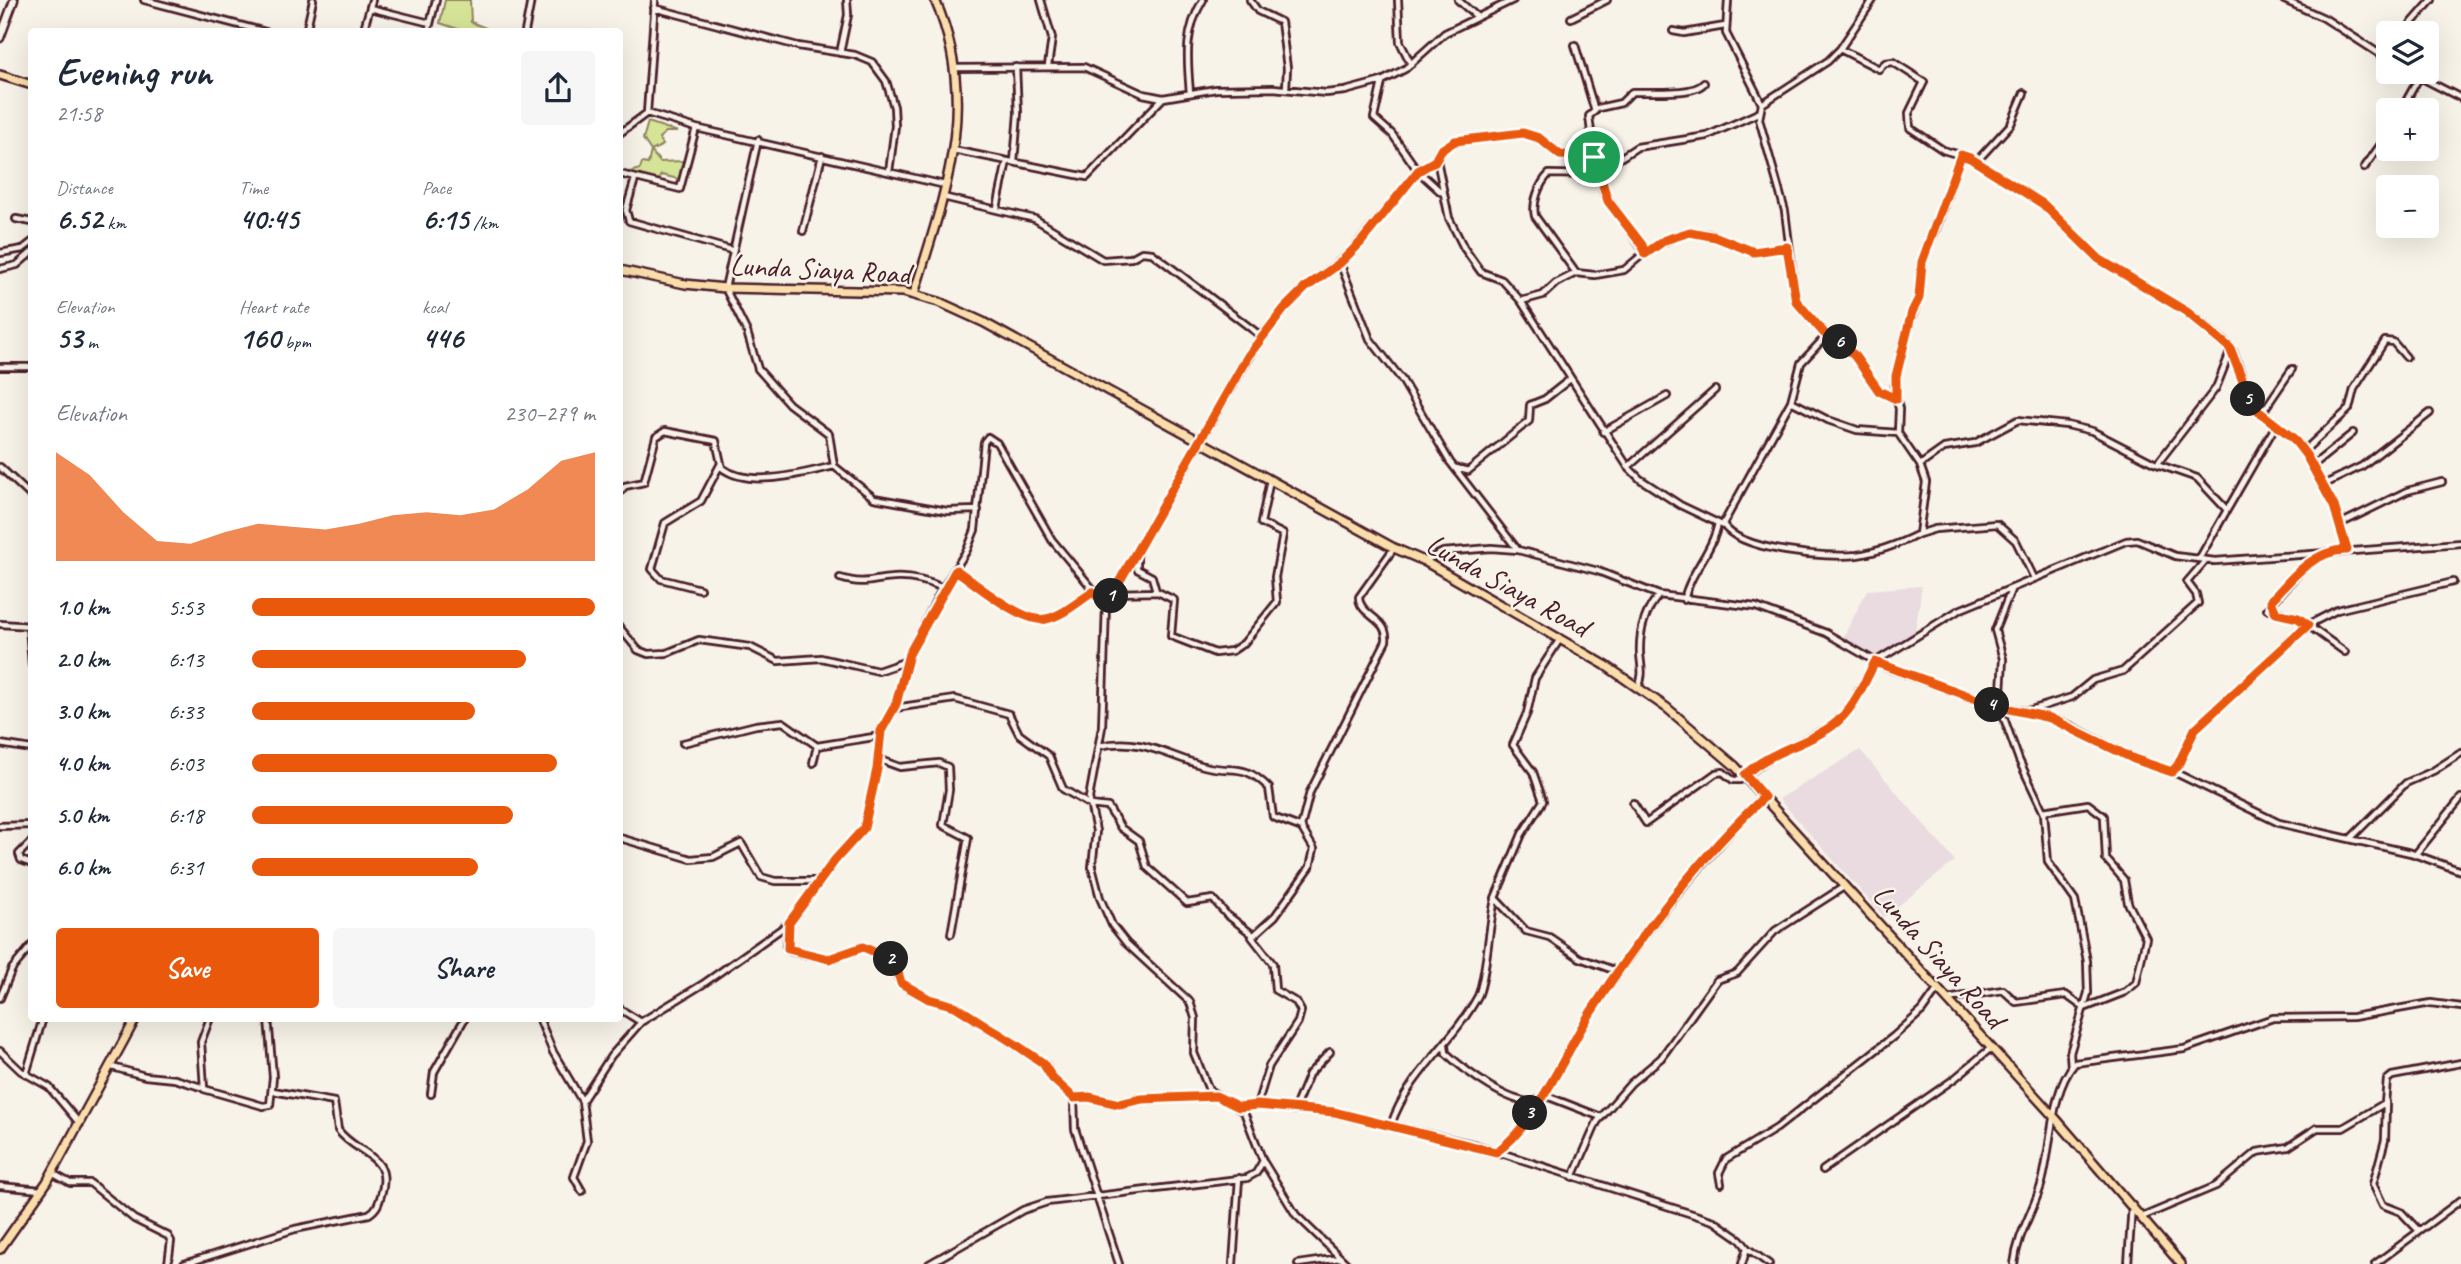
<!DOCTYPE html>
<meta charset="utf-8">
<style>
:root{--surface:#fff;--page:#f6f6f7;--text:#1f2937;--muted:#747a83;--accent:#ea580c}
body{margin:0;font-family:Caveat,sans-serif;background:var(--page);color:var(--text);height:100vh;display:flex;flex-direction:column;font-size:26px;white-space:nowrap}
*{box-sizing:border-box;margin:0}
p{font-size:23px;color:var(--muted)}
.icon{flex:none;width:38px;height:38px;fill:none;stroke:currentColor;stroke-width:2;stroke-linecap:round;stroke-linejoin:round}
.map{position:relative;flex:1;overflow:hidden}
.sheet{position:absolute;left:28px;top:28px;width:595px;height:994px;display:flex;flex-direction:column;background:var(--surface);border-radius:7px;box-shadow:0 7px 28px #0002}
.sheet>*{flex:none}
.buttons{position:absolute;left:2376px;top:21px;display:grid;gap:14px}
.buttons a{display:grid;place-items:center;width:63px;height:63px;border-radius:7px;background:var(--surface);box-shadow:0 7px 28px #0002;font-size:35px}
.pin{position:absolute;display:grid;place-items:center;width:60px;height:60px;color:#fff;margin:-30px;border:4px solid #fff;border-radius:50%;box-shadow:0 2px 7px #0007}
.km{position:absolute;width:35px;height:35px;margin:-18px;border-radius:50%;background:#222;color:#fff;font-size:19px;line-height:35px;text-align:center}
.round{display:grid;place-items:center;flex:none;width:74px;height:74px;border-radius:7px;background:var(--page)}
.overview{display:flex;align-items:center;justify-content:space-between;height:119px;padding:0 28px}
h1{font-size:38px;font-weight:600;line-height:52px}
.figures{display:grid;grid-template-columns:repeat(3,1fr);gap:10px;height:119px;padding:7px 28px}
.figures div{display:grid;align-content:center}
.figures b{font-size:30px;font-weight:600}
.figures small{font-size:19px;font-weight:400}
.figures p{font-size:19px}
.chart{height:196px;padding:14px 28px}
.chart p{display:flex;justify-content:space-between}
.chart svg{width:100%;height:126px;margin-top:7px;fill:var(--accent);opacity:.7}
.cta{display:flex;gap:14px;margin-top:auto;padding:14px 28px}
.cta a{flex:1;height:80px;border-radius:7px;background:var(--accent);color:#fff;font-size:28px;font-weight:600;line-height:80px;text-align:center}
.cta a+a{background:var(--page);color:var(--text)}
ul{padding:0 28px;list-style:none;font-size:23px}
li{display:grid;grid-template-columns:112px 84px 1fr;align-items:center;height:52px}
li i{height:18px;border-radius:9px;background:var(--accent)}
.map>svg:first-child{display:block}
.built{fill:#e9dbe0}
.green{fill:#d5e497;stroke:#908261;stroke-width:2}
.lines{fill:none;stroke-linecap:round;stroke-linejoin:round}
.minor-casing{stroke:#4a1f2b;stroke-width:10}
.secondary-casing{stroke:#4a1f2b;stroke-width:11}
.primary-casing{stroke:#4a1f2b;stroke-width:12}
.trunk-casing{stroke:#4a1f2b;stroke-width:12}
.minor{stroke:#f7f3e8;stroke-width:4.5}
.secondary{stroke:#f7f3e8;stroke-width:6}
.primary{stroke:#f9deab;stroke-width:7}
.trunk{stroke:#f9deab;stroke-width:7}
.route-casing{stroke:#fff;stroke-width:14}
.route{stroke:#ea580c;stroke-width:9}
.labels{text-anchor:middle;stroke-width:5;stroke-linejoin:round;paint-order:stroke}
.street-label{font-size:30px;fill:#4a1f2b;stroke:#f7f3e8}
</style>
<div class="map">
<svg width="2461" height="1264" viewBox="0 0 2461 1264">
<rect width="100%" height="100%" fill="#f7f3e8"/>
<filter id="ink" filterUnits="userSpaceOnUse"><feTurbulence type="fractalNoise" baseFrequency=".0143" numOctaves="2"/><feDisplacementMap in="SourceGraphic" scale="14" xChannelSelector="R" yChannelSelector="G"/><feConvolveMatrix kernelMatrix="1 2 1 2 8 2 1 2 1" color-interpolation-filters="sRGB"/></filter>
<g filter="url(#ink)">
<path class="built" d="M1922 586 1914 638 1875 660 1843 638 1867 590Z
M1860 750 1955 861 1884 917 1779 799Z"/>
<path class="green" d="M445 0H470L471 22 493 31H464L440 23Z
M648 122 678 132H666L659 138 663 145 651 151 660 162 683 161 679 179 661 175 658 182 626 173 640 169 642 163 648 164 651 151 643 139Z"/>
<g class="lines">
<g class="minor-casing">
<path id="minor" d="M144 0 266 32
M1041 0 1052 38 1048 66
M1250 0 1258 11 1281 22 1287 68 1286 89
M1398 0 1400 42 1411 64
M1458 0 1476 16
M1728 0 1726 33 1762 104 1828 61 1840 49 1879 69 1885 63 1893 62 1924 82 1909 113 1910 128 1943 150 1970 158 2040 202 2099 259 2187 312 2225 342 2233 351 2253 407 2293 438 2307 455 2334 506 2347 550
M2284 0 2324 18 2389 60
M370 8 430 23
M654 8 798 46 855 55 872 62 886 81 894 107 895 126 889 172
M1571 18 1607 0
M1673 31 1684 33 1725 26
M306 32 313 0
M363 32 372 0
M428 32 436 0
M525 32 531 0
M2403 33 2432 0
M1575 45 1595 111 1589 116 1594 157 1604 193 1645 253
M1840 49 1873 0
M840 53 848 15 847 0
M2381 56 2389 48
M955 68 1084 67 1143 94 1163 98 1216 89 1273 88 1326 93 1345 91 1382 81 1405 69 1445 33 1513 0
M2410 72 2461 98
M1382 82 1374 118 1392 134 1418 171 1441 192
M1190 93C1187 58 1184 31 1203 0
M1762 104 1759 119 1785 211 1796 301 1824 333 1854 355 1879 391 1895 399
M1594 109 1621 103 1632 92C1648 91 1693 96 1704 83
M2401 110 2420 76
M647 113 696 128 945 185
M620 133 647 113 655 0
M758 140 725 288 747 332 758 369 789 404 829 434 834 466 874 498 947 511 978 510
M953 150 1087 177 1163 98
M1961 155 1936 229 1923 258 1919 298 1905 336 1894 387 1899 409 1898 433 1920 465 1926 482 1919 534 1935 529 1997 524 2016 541 2034 578
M1437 160 1449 218 1464 248 1481 272 1502 280 1521 301 1628 467 1640 479 1680 505 1724 526
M1014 162 1018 113 1016 67
M1976 162 2011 124 2024 93
M1598 167 1614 162 1637 147 1707 136 1758 113
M2364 168 2389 133
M620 174 680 189 696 128
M635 179 626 210 629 221 731 250
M943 197 1035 219 1103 260 1131 258 1142 252 1152 253 1261 336
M997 208 1007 161
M16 219 32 222
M803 231 822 156
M0 253 23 249 32 242
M1340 263 1370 339 1402 380 1450 462 1517 549
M0 269 17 265 32 252
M1576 273 1535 216C1532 203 1539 184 1549 174L1599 175
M1521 301 1543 295 1556 283 1576 273 1595 275 1624 270 1648 250 1683 233 1708 234 1754 252 1787 247
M0 367H32
M1791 401 1801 363 1827 335
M2262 413 2292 369
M1603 432 1667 396
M1898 433 1857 430 1828 420 1791 401 1723 524C1738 551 1828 558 1857 555 1879 552 1899 544 1919 534
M2304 451 2349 409 2354 389 2385 341 2393 342 2406 357
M2157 464 2216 388 2231 350
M1920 465 1944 448 1975 443 2018 420 2067 425 2092 431 2154 463 2197 478 2227 510 2199 559
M2312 466 2353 433
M0 467 32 497
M1628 467 1715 390
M1456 468 1468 471 1529 421 1530 405 1545 399 1569 380
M2323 485 2362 466 2430 413
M620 492 625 486 644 482 656 437 665 431 716 441 722 468C750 489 803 473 834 466
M2227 510 2276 425
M2340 524 2407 491 2442 482
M2327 552 2305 566 2267 609 2298 618 2345 652
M1137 556V569L1152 577 1156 591 1174 600 1171 636 1215 653 1232 651 1244 643 1277 602 1275 577 1283 534 1261 523 1270 480
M1424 561 1443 552 1491 548 1518 550 1598 571 1659 595 1756 607 1826 633 1885 667 1996 706 2037 713 2071 726 2134 759 2178 774 2279 823 2411 853 2461 871
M956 570C975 583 1023 624 1046 619 1063 616 1079 601 1093 592
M840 578C867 586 870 579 894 578 911 577 927 581 943 588
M700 589 661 579 652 569 665 523 701 501 720 465
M2011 590 1995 630 2003 659 2000 707 2019 760 2044 813 2048 862 2075 900 2087 961 2088 993 2070 1053 2071 1067
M1114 593 1158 592
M1684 600C1690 572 1713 551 1718 523
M0 624 31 626
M29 626 32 665
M620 628 638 650 648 654 667 653 699 640 750 647 778 661 821 658 878 671 907 661
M1560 639 1535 678 1527 713 1513 745 1533 772 1543 801 1522 834 1495 898 1526 931 1549 937 1580 958 1619 972
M1638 687C1644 676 1641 666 1640 654 1639 632 1645 611 1659 595
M895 708 955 699 1009 714 1019 734 1049 756 1063 789 1090 805 1108 807 1121 828 1139 841 1147 867 1187 903 1213 899 1226 914 1252 934
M2028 711 2072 697 2093 680 2123 671 2198 603 2196 594 2187 582 2205 561
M683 743 756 725 783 722 817 746
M0 744 32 749
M1099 746C1142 737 1165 755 1204 766 1234 774 1242 761 1269 788L1273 817 1302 828
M878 759 900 767 939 763 948 767 949 790 943 825 968 838 951 934
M813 763 817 746 880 736
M2172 772 2178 765 2195 729 2308 625 2337 610 2453 582
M1633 803 1646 823 1716 773 1723 772 1733 780H1740L1772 756 1834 725 1850 708 1875 662 1959 610 2126 541 2137 540 2175 556 2215 561 2461 543
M0 826 32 825
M620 838 691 859 713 857 741 843 761 877 775 881H821
M2351 838 2406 783 2433 771 2461 753
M32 841 19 854 21 860 32 864
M2415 855 2461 798
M789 923 786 946 790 951 829 959 863 947 897 963 898 978 905 986 929 999 955 1006 1046 1065 1053 1079 1074 1098 1075 1129 1119 1264
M0 998 12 969 32 945
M1947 999 2003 990 2016 1002 2066 995 2084 1008 2125 992 2136 983 2146 938 2128 903 2124 880 2106 859 2104 816 2088 804 2043 811
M620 1009 641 1022
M539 1018 553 1052 582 1101
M1445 1045 1446 1053C1463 1069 1515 1110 1538 1100
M0 1051 21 1071 49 1087 80 1124
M112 1067 145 1076 175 1079 204 1088 201 1042 210 1018
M26 1074 43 1018
M204 1089 263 1106 270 1105 273 1077 268 1018
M431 1094 434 1072 465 1018
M1544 1095 1601 1117
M1074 1098 1089 1097 1119 1104 1142 1099 1215 1096
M2386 1102 2385 1140 2373 1184 2383 1205 2401 1212 2419 1231
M1257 1105 1269 1066 1298 1022 1301 1011 1296 1002 1275 990 1273 964 1252 937 1275 916 1310 867 1314 849 1301 827 1310 792 1386 641C1389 618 1359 616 1359 597L1394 548
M1239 1107 1257 1105 1330 1112 1476 1145 1714 1221 1740 1239 1747 1248 1742 1264
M1294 1110 1309 1074 1330 1052
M1391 1125C1408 1074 1453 1043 1478 996 1486 980 1489 923 1495 900
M1496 1152C1536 1126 1566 1050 1592 1010 1627 956 1666 906 1709 857 1727 837 1743 815 1763 797
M1823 1170 1954 1079 1991 1048
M52 1173 70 1183H90L134 1219 168 1236 171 1241 168 1264
M1573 1177 1597 1122 1631 1083 1661 1058 1717 980 1737 973 1775 931 1845 886
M1721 1184 1719 1173 1726 1159 1777 1128 1894 1036 1922 1011 1937 990
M0 1186 41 1190
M582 1191 574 1177 587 1141 582 1101 611 1056 641 1022 703 984 791 922 830 866 864 828 877 769 881 731 896 704 909 654 940 593 967 550 975 530 984 442 988 437 997 443 1052 540 1106 605
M2142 1217 2216 1186 2257 1152 2288 1147 2317 1128H2343L2385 1103 2387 1080 2392 1076 2461 1063
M1747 1248 1769 1264
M184 1264 295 1229 369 1214C377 1209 379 1203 381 1195 394 1154 356 1155 338 1130L334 1102 273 1091
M929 1264 1023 1210 1047 1202 1247 1178 1256 1173 1263 1161
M1233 1264 1239 1178
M1298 1264 1340 1258
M1347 1264 1296 1215 1263 1161 1244 1112 1209 1090 1194 1053 1195 1018 1190 1002 1127 944 1112 925 1100 898 1092 867 1096 831 1089 798 1102 727 1106 605 1261 336 1300 293 1350 253 1418 171 1435 161 1441 150 1455 141 1523 133 1539 138 1560 155 1594 157
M2014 1264C2018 1232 2033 1213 2042 1182 2052 1145 2050 1092 2075 1063L2184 1049 2273 1018 2353 1017 2431 1003 2461 1007
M2128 1264 2132 1205
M2375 1264 2461 1200"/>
</g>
<g class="secondary-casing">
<path id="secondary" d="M0 38 14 0"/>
</g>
<g class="primary-casing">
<path id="primary" d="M0 75 32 85
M620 270 685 284 725 288 903 292 939 302 983 322 1394 548 1424 561 1605 665 1667 708 1735 766 2056 1119 2181 1264"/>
</g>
<g class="trunk-casing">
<path id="trunk" d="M914 294C945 193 980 103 935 0
M0 1249 47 1182 136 1018"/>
</g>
<use href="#minor" class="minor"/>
<use href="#secondary" class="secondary"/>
<use href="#primary" class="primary"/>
<use href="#trunk" class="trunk"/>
</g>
</g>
<g class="lines" filter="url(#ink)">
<g class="route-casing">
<path id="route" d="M1523 133 1539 138 1560 155 1594 157 1608 201 1642 245 1645 254 1665 240 1690 232 1716 237 1754 252 1787 247 1796 301 1824 333 1854 355 1879 391 1896 399V376L1912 312 1919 298 1922 262 1961 155 1970 158 2043 204 2099 259 2187 312 2230 348 2253 407 2293 438 2306 455 2334 506 2347 550C2315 549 2290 579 2271 601L2276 613 2298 618 2308 625 2195 729 2178 765 2172 772 2134 759 2050 718 1996 706 1875 662C1863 685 1853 711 1832 726 1804 746 1769 751 1745 775L1764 797C1700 857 1638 938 1591 1012 1566 1051 1535 1127 1496 1152L1334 1112 1257 1105 1239 1107 1216 1096 1142 1099 1119 1104 1089 1097 1074 1098 1053 1079 1043 1063 1015 1044 955 1006 929 999 901 983 895 961 863 947 829 959 788 949 789 923 835 860 864 828 877 769 881 731 896 704 909 654 956 570C975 583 1023 624 1046 619 1062 616 1079 601 1093 592L1106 605 1248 356 1284 309 1305 288 1340 263 1361 242 1418 171 1435 161 1441 150 1455 141Z"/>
</g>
<use href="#route" class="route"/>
</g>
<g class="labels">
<g class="street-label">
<text transform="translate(820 269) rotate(3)" y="10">Lunda Siaya Road</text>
<text transform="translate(1508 585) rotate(29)" y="10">Lunda Siaya Road</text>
<text transform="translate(1939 956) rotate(48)" y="10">Lunda Siaya Road</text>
</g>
</g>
</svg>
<div class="buttons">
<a><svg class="icon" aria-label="layers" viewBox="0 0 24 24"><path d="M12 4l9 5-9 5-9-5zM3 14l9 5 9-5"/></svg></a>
<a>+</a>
<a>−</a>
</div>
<div class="pin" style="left:1594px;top:157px;background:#1e9e55"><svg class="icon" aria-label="arrive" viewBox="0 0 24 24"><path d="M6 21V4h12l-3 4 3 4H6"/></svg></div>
<b class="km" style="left:1111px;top:596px">1</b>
<b class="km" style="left:891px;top:959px">2</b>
<b class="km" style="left:1530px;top:1113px">3</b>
<b class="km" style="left:1992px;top:705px">4</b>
<b class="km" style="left:2248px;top:399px">5</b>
<b class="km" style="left:1840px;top:342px">6</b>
<section class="sheet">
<div class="overview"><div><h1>Evening run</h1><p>21:58</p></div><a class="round"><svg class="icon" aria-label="share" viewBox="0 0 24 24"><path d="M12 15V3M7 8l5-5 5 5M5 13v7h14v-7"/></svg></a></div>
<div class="figures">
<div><p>Distance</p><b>6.52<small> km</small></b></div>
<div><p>Time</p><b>40:45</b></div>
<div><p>Pace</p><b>6:15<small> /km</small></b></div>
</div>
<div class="figures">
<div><p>Elevation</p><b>53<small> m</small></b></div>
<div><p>Heart rate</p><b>160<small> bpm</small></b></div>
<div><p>kcal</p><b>446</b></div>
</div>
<div class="chart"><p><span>Elevation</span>230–279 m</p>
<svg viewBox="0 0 160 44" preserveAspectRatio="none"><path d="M0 44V6L10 14L20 27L30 37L40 38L50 34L60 31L70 32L80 33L90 31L100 28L110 27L120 28L130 26L140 19L150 9L160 6V44z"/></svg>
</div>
<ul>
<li><b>1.0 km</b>5:53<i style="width:100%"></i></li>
<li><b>2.0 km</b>6:13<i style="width:80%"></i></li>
<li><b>3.0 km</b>6:33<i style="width:65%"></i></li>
<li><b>4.0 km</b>6:03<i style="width:89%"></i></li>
<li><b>5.0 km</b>6:18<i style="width:76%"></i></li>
<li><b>6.0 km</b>6:31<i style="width:66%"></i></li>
</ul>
<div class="cta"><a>Save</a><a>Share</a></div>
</section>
</div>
